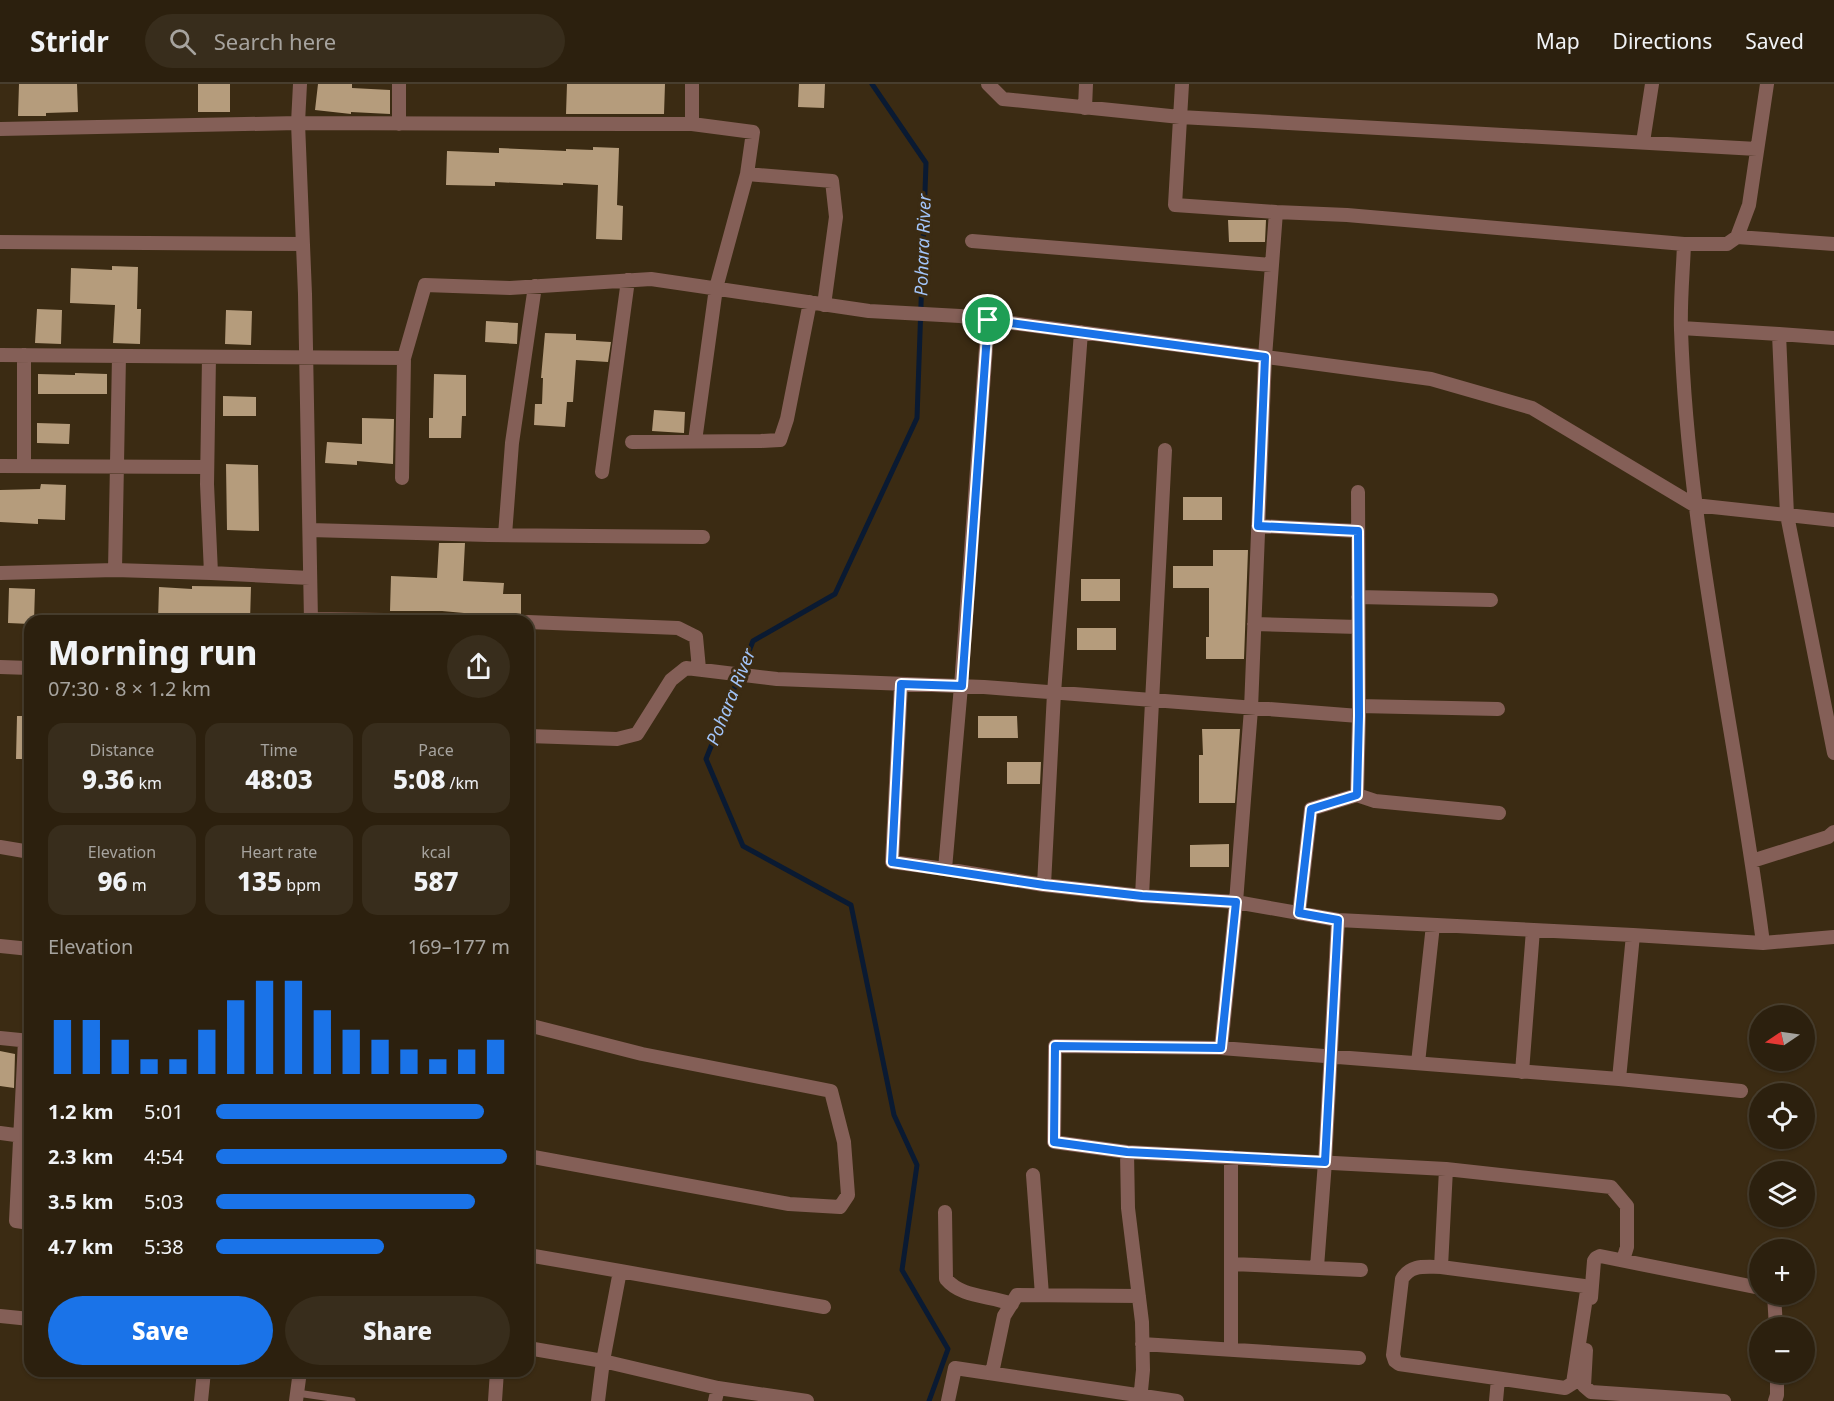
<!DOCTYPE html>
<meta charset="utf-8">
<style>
:root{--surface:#2c200e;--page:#382d1c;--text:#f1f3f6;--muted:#a6a39e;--line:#483e2e;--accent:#1a73e8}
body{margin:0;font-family:"Noto Sans",sans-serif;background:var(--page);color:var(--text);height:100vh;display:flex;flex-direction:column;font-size:22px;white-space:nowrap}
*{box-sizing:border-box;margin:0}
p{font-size:20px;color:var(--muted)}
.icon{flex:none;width:33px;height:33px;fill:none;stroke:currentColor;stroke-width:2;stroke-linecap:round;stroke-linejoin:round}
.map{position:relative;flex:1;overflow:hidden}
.sheet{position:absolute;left:24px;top:531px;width:510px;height:762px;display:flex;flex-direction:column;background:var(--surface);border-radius:18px;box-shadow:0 2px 4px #0004,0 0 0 2px var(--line)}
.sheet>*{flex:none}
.needle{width:39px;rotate:257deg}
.fabs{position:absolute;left:1749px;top:921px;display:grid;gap:12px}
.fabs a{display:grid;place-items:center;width:66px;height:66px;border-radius:50%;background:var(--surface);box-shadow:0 2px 4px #0004,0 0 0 2px var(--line);font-size:30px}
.pin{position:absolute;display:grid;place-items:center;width:51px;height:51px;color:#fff;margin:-26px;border:3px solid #fff;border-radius:50%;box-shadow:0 2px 6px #0007}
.round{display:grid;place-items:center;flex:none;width:63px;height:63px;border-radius:32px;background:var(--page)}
.summary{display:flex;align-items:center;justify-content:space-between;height:102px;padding:0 24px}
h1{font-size:33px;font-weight:800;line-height:45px}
.metrics{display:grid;grid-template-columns:repeat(3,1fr);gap:9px;height:102px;padding:6px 24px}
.metrics div{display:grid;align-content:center;border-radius:15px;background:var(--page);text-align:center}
.metrics b{font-size:26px;font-weight:800}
.metrics small{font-size:16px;font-weight:400}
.metrics p{font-size:16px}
.chart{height:168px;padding:12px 24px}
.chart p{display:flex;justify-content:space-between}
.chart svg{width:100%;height:108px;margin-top:6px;stroke:var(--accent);stroke-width:6}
.cta{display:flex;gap:12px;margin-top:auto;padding:12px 24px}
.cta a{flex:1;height:69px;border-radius:36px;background:var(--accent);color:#fff;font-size:24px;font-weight:800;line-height:69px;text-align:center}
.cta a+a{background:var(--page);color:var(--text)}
ul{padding:0 24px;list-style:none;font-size:20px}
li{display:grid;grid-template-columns:96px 72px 1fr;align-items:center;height:45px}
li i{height:15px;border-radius:8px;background:var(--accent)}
header{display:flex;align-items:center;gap:36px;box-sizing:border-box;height:84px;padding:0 30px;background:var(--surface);border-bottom:2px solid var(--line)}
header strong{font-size:28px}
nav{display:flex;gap:33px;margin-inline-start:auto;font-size:21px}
.search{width:420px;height:54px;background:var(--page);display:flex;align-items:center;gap:15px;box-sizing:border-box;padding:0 21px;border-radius:33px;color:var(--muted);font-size:22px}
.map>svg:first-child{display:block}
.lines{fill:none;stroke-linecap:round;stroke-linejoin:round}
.stream{stroke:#0a1a32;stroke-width:5}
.building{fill:#b59c7c}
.lane{stroke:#845f57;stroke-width:7}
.street{stroke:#845f57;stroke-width:14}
.route-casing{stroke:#fff;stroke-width:12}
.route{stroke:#1a73e8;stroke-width:8}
.labels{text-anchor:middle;stroke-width:6;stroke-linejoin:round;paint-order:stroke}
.water-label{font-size:18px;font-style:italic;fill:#a2c4f8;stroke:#3b2b13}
</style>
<header>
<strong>Stridr</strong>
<div class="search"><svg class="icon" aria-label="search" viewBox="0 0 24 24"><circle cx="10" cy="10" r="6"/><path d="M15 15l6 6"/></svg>Search here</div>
<nav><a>Map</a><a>Directions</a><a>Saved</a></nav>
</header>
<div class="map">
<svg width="1834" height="1317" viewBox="0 0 1834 1317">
<rect width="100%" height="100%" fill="#3b2b13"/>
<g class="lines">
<path class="stream" d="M872 0 926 79 917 334 835 510 753 557 706 675 743 762 851 821 894 1031 917 1081 902 1186 948 1265 929 1317"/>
</g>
<path class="building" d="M19 0H77L78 28 46 29V32H18Z
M198 0H230V28H198Z
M318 0H352V4L390 6V30L351 28V30L315 26Z
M567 0H665L664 30H566Z
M799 0H825L824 24 798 23Z
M593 63 619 64 617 121 623 122 622 156 596 155 598 101 563 99V101L495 98V102L446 101 447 67 499 69V64L566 67V65L593 66Z
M1228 136H1266L1265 158H1229Z
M112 182 138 183 137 225H141L140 260 113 259 115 221 70 219 71 184 112 186Z
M37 225 62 226 61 260 35 259Z
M226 226 252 227 251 261 225 260Z
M486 237 518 239 517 260 485 258Z
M545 249 576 250V256L611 258 608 278 576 276 573 318H567L565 343 534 341 535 320H542L543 294H541Z
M75 289 107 290V310H38V290L75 291Z
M434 290 466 291V332H462L461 354H429V334H433Z
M223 312 256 313V332H223Z
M654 326 685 328 684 349 652 347Z
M362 334 394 335 393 380 357 377V381L325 379 327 358 362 360Z
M37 339 70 340 69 360 37 359Z
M226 380 258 381 259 447 227 446Z
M41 400 66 401 65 436 38 435V440L0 438V406L40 405Z
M1183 413H1222V436H1183Z
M439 459H465L463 497 504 499 503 510H521V532L464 531V529L442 527H390L391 492 437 494Z
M1213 466H1248L1244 575H1206V553H1209V504H1173V482H1213Z
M1081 495H1120V517H1081Z
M192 502 251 503 250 537H158L159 503 192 505Z
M9 504 35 505 34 537H30V540L8 539Z
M1077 544H1116V566H1077Z
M17 632H30V675H16Z
M978 632H1017L1018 654H978Z
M1202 645H1240L1235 719H1199V671H1203Z
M1007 678H1041L1040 700H1007Z
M1229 760V783H1190V761Z
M0 967 15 970 14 1004 0 1002Z"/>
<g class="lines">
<path class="lane" d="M297 1309 352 1317"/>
<path class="street" d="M300 0 298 39 305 210 311 537
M692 0V40
M988 0 1003 15 1180 33 1757 65
M1182 0 1175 121 1276 128 1265 273 1251 625 1236 818 1221 964
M1085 24 1086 0
M399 40V0
M0 45 298 39 632 40H692L753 48 747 90 832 97 836 133 824 221
M1643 58 1652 0
M1276 128 1347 131 1684 160H1727L1737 153 1749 121 1767 0
M1737 153 1834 160
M972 157 1272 181
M0 158 303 160
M1684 160C1683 188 1680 217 1681 246 1688 452 1737 654 1763 859
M988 236 961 602 945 785 1044 801 1142 812 1236 818 1338 836 1633 851 1619 995
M1681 244 1779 250 1787 431 1834 669
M1779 250 1834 254
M0 271 404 274 425 201 510 204 651 195 869 227 960 232 1431 295 1532 324 1694 421 1834 436
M24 271V382
M695 357 716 204 747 90
M632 358 761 357 780 356 787 335 810 218
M0 382 207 383
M602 388 628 196
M402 394 404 274
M1258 442 1357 447
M310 446 488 451 703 453
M505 451 512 359 535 202
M115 486 119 272
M0 489 115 486 211 489 207 400 209 273
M211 489 310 494
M1358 513 1491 516
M311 535 458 537
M528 538 678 544 696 553 699 585
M1254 540 1358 543
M0 583 30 584
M901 600 892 778 945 785
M1359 622 1498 625
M528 652 617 655 637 650 671 596 686 584 777 595 984 603 1359 632
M1357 711 1359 632 1358 408
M0 763 30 768
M1752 777 1828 753 1834 748
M1044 801 1054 609 1081 248
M1142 812 1165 366
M1299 829 1311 725 1357 711 1375 717 1499 729
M1633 851 1763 859 1834 853
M0 862 30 865
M528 941 642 970 831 1007 844 1058 848 1111 840 1123 789 1120 528 1072
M0 954 30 957
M25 956 16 1137 30 1139
M1418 979 1433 841
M1522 988 1533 846
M0 1049 30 1053
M1127 1068 1054 1058 1055 962 1221 964 1619 995 1741 1007
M1231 1073V1265
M1033 1091 1042 1211
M945 1128 946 1195C962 1214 989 1211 1012 1220
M528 1171 620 1187 603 1277 718 1304 715 1317
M1232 1180 1361 1186
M1317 1183 1325 1078 1338 836
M1441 1183 1584 1202 1587 1207 1573 1299 1565 1304 1399 1280 1395 1277 1393 1271 1402 1195C1411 1180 1425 1183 1441 1183Z
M1441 1183 1446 1085
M620 1187 824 1223
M1774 1210 1776 1244
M1591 1214 1594 1177 1596 1174 1600 1172 1760 1204
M0 1232 30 1235
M1142 1260 1359 1274
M528 1264 603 1277 598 1317
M1586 1266 1584 1302 1591 1308 1724 1317
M992 1289 1004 1232 1017 1211 1139 1212
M718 1304 807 1317
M201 1317 204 1287
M296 1317 300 1287
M495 1317 497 1287
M948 1317 955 1284 1177 1317
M1140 1317 1143 1286 1142 1238 1128 1124 1127 1068 1446 1085 1611 1103 1627 1122V1163L1623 1176
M1496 1317 1498 1295
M1775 1317 1777 1311V1288"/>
</g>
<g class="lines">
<g class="route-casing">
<path id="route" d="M988 236 1265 273 1258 442 1358 447 1359 632 1357 711 1311 725 1299 829 1338 836 1325 1078 1127 1068 1054 1058 1055 962 1221 964 1236 818 1142 812 1044 801 892 778 901 600 962 602Z"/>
</g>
<use href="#route" class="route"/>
</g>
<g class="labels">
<g class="water-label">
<text transform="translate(923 161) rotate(-88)" y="6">Pohara River</text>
<text transform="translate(731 613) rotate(-68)" y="6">Pohara River</text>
</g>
</g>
</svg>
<div class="fabs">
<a><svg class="needle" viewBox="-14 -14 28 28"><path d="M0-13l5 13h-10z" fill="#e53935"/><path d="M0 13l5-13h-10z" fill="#a6a39e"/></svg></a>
<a><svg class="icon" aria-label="locate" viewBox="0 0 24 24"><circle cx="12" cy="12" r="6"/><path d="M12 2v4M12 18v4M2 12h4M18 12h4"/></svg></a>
<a><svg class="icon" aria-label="layers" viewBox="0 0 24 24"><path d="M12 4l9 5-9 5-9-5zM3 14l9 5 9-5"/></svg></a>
<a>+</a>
<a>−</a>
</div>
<div class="pin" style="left:988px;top:236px;background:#1e9e55"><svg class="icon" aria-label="arrive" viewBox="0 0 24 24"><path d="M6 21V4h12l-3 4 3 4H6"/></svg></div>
<section class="sheet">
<div class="summary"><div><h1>Morning run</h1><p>07:30 · 8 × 1.2 km</p></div><a class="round"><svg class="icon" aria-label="share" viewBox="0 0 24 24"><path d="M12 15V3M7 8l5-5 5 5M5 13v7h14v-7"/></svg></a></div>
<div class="metrics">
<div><p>Distance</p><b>9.36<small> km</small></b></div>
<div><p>Time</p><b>48:03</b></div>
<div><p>Pace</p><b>5:08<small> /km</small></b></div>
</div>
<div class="metrics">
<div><p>Elevation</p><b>96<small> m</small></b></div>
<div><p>Heart rate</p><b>135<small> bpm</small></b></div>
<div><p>kcal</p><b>587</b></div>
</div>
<div class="chart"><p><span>Elevation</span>169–177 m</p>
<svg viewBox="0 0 160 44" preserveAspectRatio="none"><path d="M5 44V22M15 44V22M25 44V30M35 44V38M45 44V38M55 44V26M65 44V14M75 44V6M85 44V6M95 44V18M105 44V26M115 44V30M125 44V34M135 44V38M145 44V34M155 44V30"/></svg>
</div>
<ul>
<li><b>1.2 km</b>5:01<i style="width:91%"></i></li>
<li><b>2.3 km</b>4:54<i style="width:99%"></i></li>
<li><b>3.5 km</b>5:03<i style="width:88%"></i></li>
<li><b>4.7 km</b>5:38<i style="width:57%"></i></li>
</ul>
<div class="cta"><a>Save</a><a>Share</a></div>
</section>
</div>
